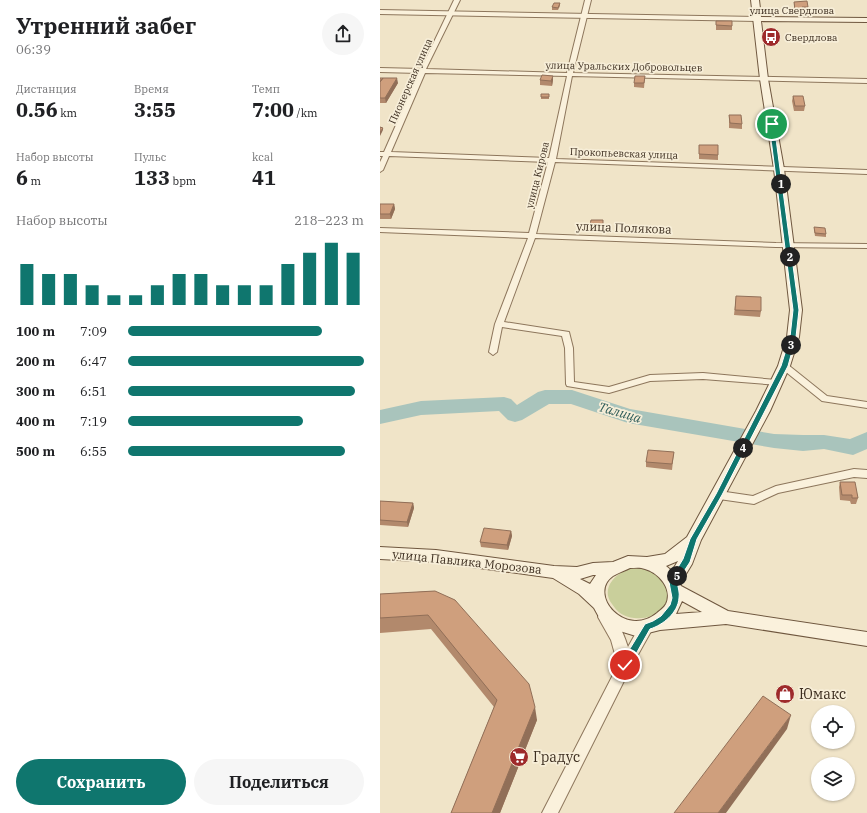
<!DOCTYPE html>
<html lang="ru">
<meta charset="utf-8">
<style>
:root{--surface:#fff;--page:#f6f6f6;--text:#202124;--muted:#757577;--accent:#0f766e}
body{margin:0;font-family:"IBM Plex Serif",serif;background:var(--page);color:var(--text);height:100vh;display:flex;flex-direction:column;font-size:15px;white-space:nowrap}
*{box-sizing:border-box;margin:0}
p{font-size:13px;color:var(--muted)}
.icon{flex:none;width:22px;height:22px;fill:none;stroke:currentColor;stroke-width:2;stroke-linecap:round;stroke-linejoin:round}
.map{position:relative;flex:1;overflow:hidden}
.panel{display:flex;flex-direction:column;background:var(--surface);width:380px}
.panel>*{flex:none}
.tools{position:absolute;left:431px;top:705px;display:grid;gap:8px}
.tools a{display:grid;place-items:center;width:44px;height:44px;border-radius:50%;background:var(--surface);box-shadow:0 1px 3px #0004;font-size:20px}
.pin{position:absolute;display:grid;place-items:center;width:34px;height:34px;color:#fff;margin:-17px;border:2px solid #fff;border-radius:50%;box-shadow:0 1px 4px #0007}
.km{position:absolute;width:20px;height:20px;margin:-10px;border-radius:50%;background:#222;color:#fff;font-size:11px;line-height:20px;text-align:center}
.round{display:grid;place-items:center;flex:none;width:42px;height:42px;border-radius:21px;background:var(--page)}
.head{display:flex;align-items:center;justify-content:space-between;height:68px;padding:0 16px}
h1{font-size:22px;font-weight:700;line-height:30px}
.metrics{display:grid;grid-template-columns:repeat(3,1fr);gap:6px;height:68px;padding:4px 16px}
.metrics div{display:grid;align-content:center}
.metrics b{font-size:20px;font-weight:700}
.metrics small{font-size:11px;font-weight:400}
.metrics p{font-size:11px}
.chart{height:112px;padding:8px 16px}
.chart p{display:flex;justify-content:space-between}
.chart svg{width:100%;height:72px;margin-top:4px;stroke:var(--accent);stroke-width:6}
.action{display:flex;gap:8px;margin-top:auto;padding:8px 16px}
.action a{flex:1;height:46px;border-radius:24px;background:var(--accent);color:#fff;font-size:16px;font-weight:700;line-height:46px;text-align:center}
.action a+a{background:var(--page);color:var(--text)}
ul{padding:0 16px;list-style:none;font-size:13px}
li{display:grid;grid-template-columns:64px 48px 1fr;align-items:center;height:30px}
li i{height:10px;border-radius:5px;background:var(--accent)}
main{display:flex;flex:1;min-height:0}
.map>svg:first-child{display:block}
.green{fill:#c9cf9b}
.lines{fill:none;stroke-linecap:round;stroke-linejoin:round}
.river{fill:#a9c4bc;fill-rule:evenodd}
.minor-casing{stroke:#8d765c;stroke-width:2}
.tertiary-casing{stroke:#8d765c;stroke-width:2}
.secondary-casing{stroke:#6f573f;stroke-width:2}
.minor{fill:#faf1dc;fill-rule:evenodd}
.tertiary{fill:#faf1dc;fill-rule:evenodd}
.secondary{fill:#faf1dc;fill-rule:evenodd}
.wall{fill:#b2896c}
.shaded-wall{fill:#916f58}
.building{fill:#cf9f7d;stroke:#916f58}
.route{fill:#0f766e;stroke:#fff}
.labels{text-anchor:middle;stroke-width:3.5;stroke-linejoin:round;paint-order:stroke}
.far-street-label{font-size:10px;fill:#3d2e20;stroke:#f7eed8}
.far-poi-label{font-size:10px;fill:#3d2e20;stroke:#f7eed8;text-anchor:start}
.street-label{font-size:12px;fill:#3d2e20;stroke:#f7eed8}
.water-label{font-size:13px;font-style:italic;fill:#2f5d5a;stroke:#f7eed8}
.near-poi-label{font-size:14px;fill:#3d2e20;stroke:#f7eed8;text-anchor:start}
</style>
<main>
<section class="panel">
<div class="head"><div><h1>Утренний забег</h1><p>06:39</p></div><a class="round"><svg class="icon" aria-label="share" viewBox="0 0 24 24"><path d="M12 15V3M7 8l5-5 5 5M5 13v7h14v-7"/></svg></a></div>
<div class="metrics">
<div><p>Дистанция</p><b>0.56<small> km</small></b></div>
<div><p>Время</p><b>3:55</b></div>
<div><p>Темп</p><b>7:00<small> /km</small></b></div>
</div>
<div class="metrics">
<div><p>Набор высоты</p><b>6<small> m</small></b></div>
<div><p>Пульс</p><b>133<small> bpm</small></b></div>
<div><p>kcal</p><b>41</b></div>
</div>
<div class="chart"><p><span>Набор высоты</span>218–223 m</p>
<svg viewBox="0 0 160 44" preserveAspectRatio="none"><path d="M5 44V19M15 44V25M25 44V25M35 44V32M45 44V38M55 44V38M65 44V32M75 44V25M85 44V25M95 44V32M105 44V32M115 44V32M125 44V19M135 44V12M145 44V6M155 44V12"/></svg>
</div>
<ul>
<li><b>100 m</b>7:09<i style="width:82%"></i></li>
<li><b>200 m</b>6:47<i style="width:100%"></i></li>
<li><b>300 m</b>6:51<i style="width:96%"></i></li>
<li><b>400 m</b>7:19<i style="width:74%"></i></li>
<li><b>500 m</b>6:55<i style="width:92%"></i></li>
</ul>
<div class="action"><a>Сохранить</a><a>Поделиться</a></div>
</section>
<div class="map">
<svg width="487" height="813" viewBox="0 0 487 813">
<rect width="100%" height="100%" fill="#f0e4c8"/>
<path class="green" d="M251 568C301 567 298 622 254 618 244 617 237 612 232 604 220 588 236 573 251 568Z"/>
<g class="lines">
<path class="river" d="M165 390H192L250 409 394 434 423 435H444L470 439 487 432V449L473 455 444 449 423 451 394 448 248 423 191 404H169L142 420 135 422 128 420 119 411 41 415 0 424V410L41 401 124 397 131 399 137 405 158 392Z"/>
<g class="minor-casing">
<path id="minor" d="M74 0H80L46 69 187 73 205 0H211L193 73 487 79V83L192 76 176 159 487 170V174L175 162 156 234 396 243 487 244V248L396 247 155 238 124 322 189 332 193 348 194 382 229 387 270 375 323 373 396 380 399 381 400 383 399 385 323 379 270 381 229 393 187 386 186 384 185 348 182 336 122 327 117 352 113 355 109 352 115 324 148 238 0 232V228L149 233 168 162 9 156 3 170 0 172V162L3 156H0V152H4L39 73 0 72V68L41 69ZM45 73 187 76 169 158 11 152Z
M404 363 407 364 447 396 487 402V408L442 401 401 368 400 366 401 364Z
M474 469 487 470V478L474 477 398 493 374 504 339 499 336 498 334 495 336 492 339 491 373 496 396 486Z"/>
</g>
<g class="tertiary-casing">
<path id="tertiary" d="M0 10 377 17 380 19 377 21 0 14Z
M225 611C237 615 244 635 248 647L262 622 267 620 272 622 274 626 250 669 178 813H162L238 665 231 640 218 617 220 613Z"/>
</g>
<g class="secondary-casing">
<path id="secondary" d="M371 0H379L381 17 487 18V22L381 21 388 79 404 169 422 310 419 337 410 366 390 411 321 540 312 564 300 584 301 586 348 611 487 632V646L346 624 280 630 256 636 233 629 220 619 214 608 199 594 173 578 56 562 0 559V547L56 550 174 566 197 567 213 563 233 562 248 556 267 557 285 554 307 537 376 411 398 366 407 337 410 310 394 169 380 79ZM298 561 292 571 286 566ZM250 568C255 568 260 567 265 569 279 573 293 589 286 604 284 608 280 610 277 613 245 639 207 594 233 576 238 573 244 571 250 568ZM213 575H216L210 584 200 579ZM302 601 322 612 296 614Z"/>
</g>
<use href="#minor" class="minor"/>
<use href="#tertiary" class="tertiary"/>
<use href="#secondary" class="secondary"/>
</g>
<path class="wall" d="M414 2 428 7V11H423L422 14H415L414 7Z
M180 3V6L178 10H172V7Z
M336 21 352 26V30H336Z
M265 76 264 88 254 87V83Z
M0 78 18 83 6 103H0Z
M160 80H173L172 86 160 85Z
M169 96V99H161V97Z
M413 96 425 106 424 111H414L412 101Z
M349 115 362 124V129L349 128Z
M319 145 338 155V160L319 159Z
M0 204H14L15 209 11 219H0Z
M223 223V228L210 227V225Z
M434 227 446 234V237L435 236 434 230Z
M356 296 381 311 380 317 354 315Z
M294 452 292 470 266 467V462Z
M460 482 478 498 476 504H471L470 501 460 500 459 487Z
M0 501 33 503 34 508 28 527 0 525Z
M131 531 132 536 128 550 101 547 100 542Z
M55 591 157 720 120 813H71L114 707 51 629 0 633V594Z"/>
<path class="shaded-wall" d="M173 76V80L172 86 171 81Z
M17 78 18 83 6 103 5 98Z
M3 128V130L0 136V132Z
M14 204 15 209 11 219 10 214Z
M33 503 34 508 28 527 27 522Z
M131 531 132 536 128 550 127 545Z
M155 707 157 720 120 813H112Z
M411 715 407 729 346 813H338Z"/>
<path class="building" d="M427 1 428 7H422L423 10H415L414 2Z
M174 3H180L178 8 172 7Z
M336 21H352V26L336 25Z
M162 75 173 76 171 81 160 80Z
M255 76H265L264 83H254Z
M0 78H3L0 82Z
M3 78H17L5 98H0V82Z
M161 94H169V97H161Z
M413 96H423L425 106H415Z
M349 115H361L362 124 350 123Z
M0 127 3 128 0 132Z
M319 145H338V155L319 154Z
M0 204H14L10 214H0Z
M211 220H223V225H210Z
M434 227 445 228 446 234 435 233Z
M356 296 381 297V311L355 310Z
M268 450 294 452 292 464 266 462Z
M460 482H475L478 498H472V495H462Z
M0 501 33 503 27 522 0 520Z
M104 528 131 531 127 545 100 542Z
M55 591 75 600 149 684 155 707 112 813H71L117 700 48 615 0 618V594Z
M383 696 411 715 338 813H294Z"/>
<path class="route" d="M392 123 394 124 419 310 416 337 408 366 342 495 317 539 310 562 297 582C298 587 300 593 299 598 298 613 283 625 270 629L248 668 245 669 240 665 265 624 273 621 281 616 290 605 292 598 289 582 303 559 310 539 336 494 401 366 410 337 413 310 389 124Z"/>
<defs>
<g id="bus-disc" transform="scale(1)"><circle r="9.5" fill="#9e2a2b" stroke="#f7eed8"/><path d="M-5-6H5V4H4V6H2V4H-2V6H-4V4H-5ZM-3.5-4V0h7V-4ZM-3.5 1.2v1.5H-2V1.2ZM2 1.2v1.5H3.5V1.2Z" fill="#fff"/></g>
<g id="shop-disc" transform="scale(1)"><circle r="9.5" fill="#9e2a2b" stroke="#f7eed8"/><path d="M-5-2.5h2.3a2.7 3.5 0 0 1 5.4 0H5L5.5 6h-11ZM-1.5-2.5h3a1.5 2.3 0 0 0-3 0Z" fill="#fff"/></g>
<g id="supermarket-disc" transform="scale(1)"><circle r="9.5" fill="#9e2a2b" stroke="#f7eed8"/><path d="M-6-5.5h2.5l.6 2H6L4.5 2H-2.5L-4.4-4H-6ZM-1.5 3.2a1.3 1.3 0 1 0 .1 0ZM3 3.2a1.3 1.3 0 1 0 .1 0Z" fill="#fff"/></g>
</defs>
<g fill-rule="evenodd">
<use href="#bus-disc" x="391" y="37"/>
<use href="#shop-disc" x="405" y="694"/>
<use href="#supermarket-disc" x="139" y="757"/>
</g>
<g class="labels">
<g class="far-street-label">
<text x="412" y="14">улица Свердлова</text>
<text transform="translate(244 66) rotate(1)" y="4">улица Уральских Добровольцев</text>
<text transform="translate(30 81) rotate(-66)" y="4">Пионерская улица</text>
<text transform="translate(244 153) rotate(2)" y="4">Прокопьевская улица</text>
<text transform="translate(157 175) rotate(-76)" y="4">улица Кирова</text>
</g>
<g class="far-poi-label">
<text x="405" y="41">Свердлова</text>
</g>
<g class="street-label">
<text transform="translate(244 228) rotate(2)" y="4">улица Полякова</text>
<text transform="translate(87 562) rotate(6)" y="4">улица Павлика Морозова</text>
</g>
<g class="water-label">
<text transform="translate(240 412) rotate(16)" y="5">Талица</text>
</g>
<g class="near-poi-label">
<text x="419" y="699">Юмакс</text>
<text x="153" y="762">Градус</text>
</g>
</g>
</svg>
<div class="tools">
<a><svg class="icon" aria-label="locate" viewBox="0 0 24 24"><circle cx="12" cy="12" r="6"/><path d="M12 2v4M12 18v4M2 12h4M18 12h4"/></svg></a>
<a><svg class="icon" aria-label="layers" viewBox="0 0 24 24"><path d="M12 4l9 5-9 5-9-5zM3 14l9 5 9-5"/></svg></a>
</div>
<div class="pin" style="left:392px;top:124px;background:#1e9e55"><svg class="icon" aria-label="arrive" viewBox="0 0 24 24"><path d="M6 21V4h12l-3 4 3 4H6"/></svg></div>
<div class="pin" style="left:245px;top:665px;background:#d93025"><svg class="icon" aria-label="check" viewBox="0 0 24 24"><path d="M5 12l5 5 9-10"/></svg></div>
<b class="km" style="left:401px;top:184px">1</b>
<b class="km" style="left:410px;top:257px">2</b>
<b class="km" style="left:411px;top:345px">3</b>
<b class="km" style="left:363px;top:448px">4</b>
<b class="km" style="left:297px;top:576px">5</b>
</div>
</main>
